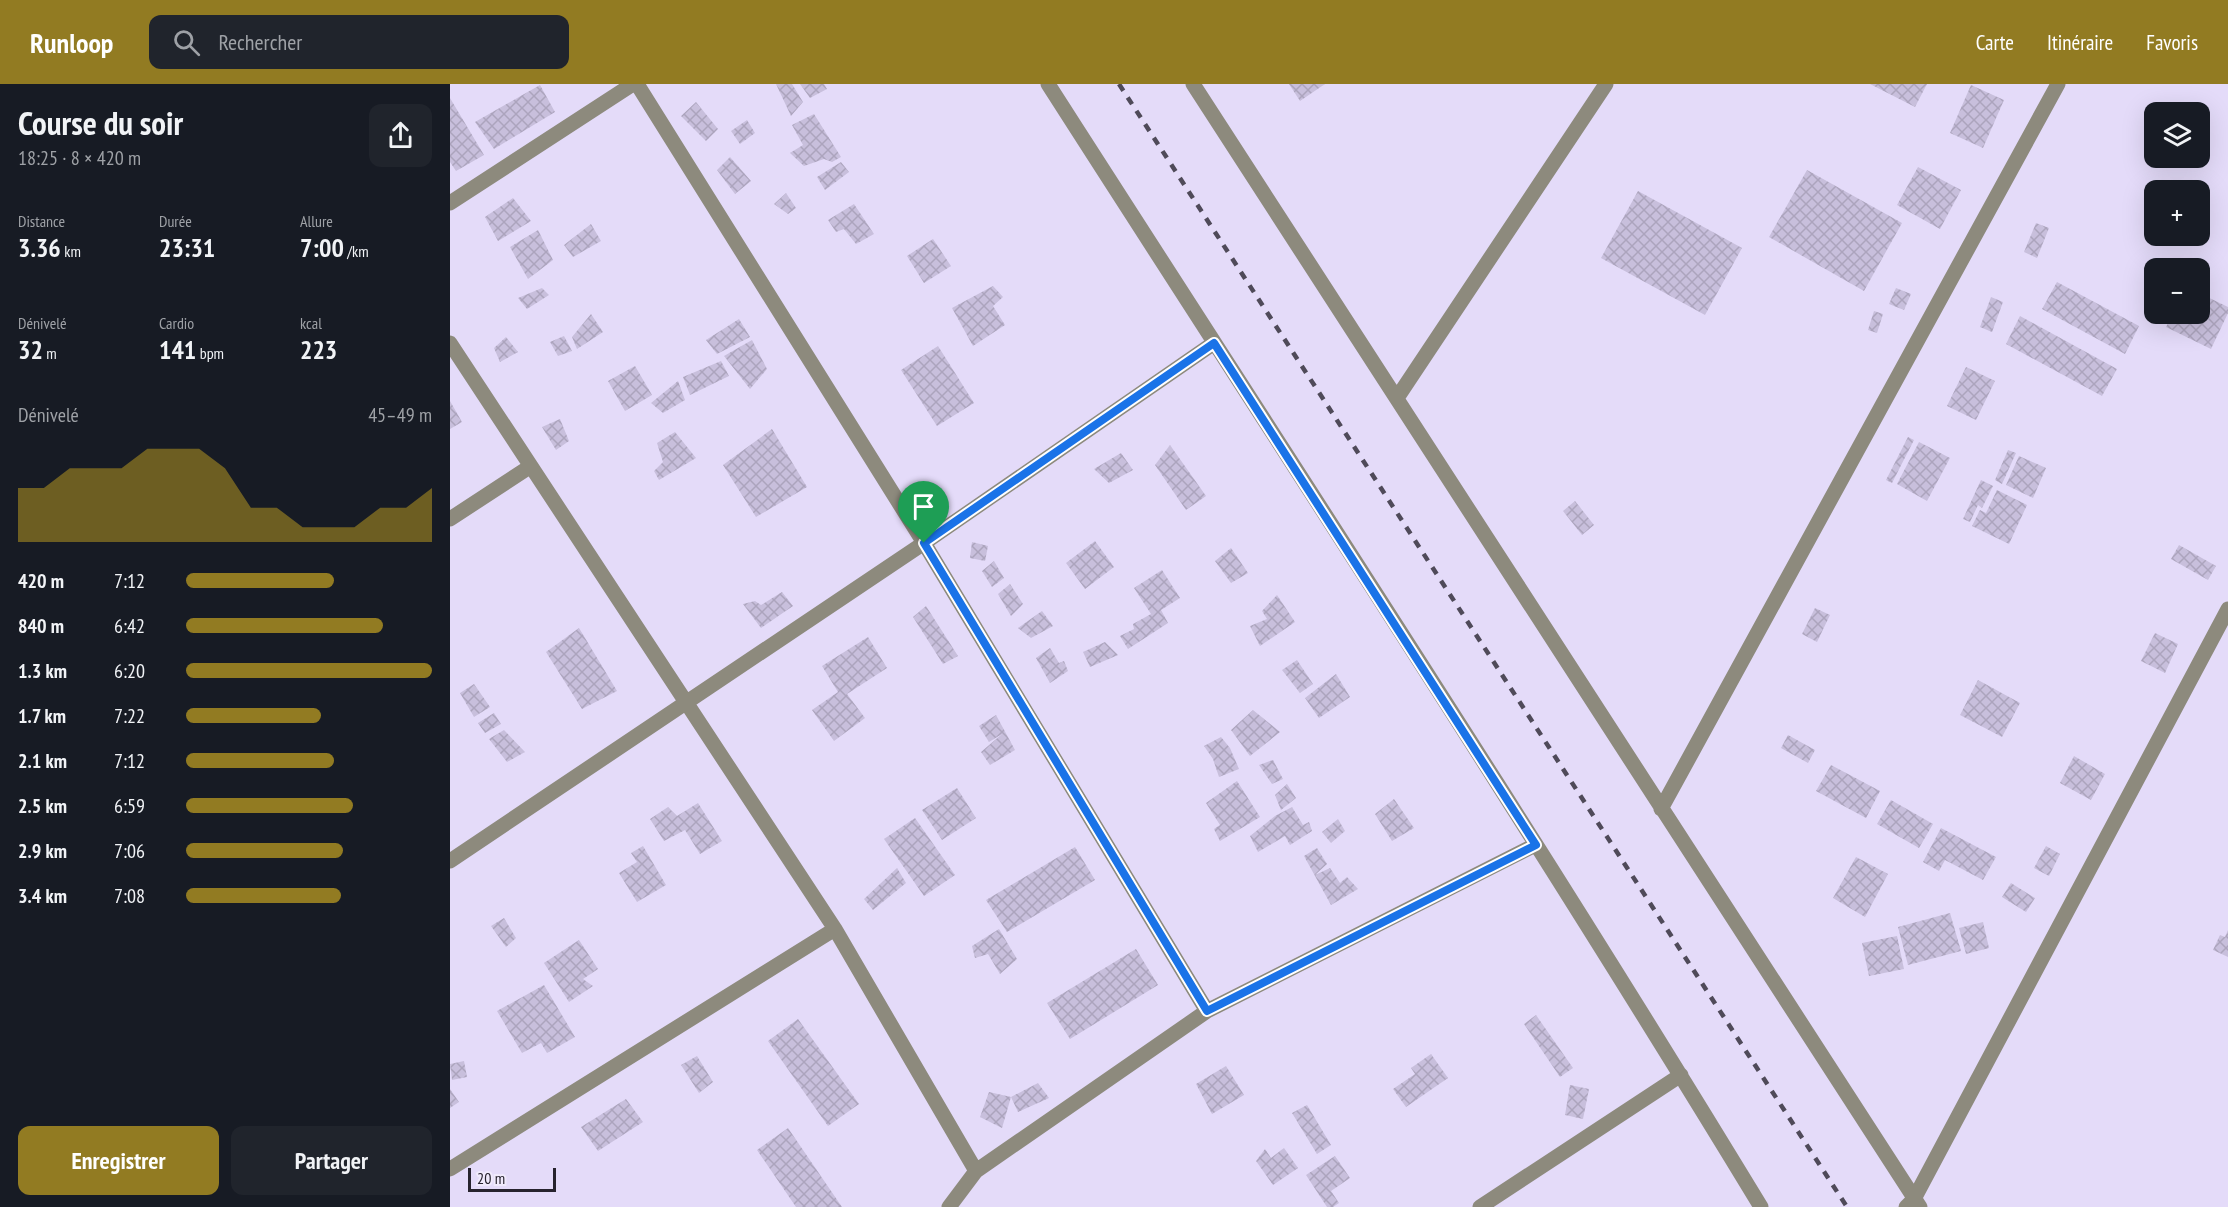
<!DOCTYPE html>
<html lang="fr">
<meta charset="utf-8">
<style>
:root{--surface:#171b24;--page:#20242c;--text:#f1f3f6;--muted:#9ea1a6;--accent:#927b22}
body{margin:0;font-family:"PT Sans Narrow",sans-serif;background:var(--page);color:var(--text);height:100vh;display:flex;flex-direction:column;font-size:22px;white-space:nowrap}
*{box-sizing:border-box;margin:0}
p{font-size:20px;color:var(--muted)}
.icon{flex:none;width:33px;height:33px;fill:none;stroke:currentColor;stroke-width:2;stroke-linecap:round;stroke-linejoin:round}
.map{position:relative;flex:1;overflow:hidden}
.panel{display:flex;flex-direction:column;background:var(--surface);width:450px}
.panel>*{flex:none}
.controls{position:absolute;left:1694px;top:18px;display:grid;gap:12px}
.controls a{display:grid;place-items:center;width:66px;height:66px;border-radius:12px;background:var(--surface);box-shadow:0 6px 24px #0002;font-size:30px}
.scale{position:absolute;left:18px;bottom:15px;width:88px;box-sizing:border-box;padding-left:6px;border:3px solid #27232e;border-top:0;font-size:16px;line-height:21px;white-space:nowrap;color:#27232e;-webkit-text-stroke:4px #f0eafc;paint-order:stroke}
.pin{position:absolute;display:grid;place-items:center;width:51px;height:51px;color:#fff;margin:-62px -26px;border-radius:50% 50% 50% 0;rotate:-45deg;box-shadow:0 0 6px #0007}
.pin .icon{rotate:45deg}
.round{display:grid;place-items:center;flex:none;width:63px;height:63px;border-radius:12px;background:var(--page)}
.head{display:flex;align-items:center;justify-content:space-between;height:102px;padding:0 18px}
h1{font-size:33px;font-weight:700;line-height:45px}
.figures{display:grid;grid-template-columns:repeat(3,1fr);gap:9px;height:102px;padding:6px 18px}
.figures div{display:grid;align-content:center}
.figures b{font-size:26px;font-weight:700}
.figures small{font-size:16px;font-weight:400}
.figures p{font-size:16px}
.chart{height:168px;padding:12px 18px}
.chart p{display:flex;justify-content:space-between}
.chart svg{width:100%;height:108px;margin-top:6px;fill:var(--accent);opacity:.7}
.primary-button{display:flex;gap:12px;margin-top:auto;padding:12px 18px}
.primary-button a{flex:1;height:69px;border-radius:12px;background:var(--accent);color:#fff;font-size:24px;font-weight:700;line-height:69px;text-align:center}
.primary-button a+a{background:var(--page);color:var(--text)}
ul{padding:0 18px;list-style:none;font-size:20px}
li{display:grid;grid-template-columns:96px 72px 1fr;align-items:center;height:45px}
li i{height:15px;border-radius:8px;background:var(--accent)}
header{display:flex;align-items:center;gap:36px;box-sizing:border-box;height:84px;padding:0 30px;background:var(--accent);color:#fff}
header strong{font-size:28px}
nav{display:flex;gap:33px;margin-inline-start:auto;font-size:21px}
.search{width:420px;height:54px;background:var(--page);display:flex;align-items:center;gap:15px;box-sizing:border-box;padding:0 21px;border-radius:12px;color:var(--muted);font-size:22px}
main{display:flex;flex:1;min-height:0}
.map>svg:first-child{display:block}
.building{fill:url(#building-cross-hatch)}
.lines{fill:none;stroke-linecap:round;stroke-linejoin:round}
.minor{stroke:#8d8a7d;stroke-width:15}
.rail{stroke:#4f4a59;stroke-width:4.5;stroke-dasharray:8 8;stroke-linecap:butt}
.route-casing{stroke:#fff;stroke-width:12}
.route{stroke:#1a73e8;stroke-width:8}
</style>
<header>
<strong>Runloop</strong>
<div class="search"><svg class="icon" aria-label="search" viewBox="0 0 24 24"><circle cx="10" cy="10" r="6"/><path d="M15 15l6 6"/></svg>Rechercher</div>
<nav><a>Carte</a><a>Itinéraire</a><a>Favoris</a></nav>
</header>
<main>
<section class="panel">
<div class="head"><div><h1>Course du soir</h1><p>18:25 · 8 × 420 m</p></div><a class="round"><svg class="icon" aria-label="share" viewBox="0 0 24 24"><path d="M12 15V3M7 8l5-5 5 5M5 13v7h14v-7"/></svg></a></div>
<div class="figures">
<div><p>Distance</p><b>3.36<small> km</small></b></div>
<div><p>Durée</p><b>23:31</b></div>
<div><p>Allure</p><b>7:00<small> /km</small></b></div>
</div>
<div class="figures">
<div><p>Dénivelé</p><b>32<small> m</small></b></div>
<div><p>Cardio</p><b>141<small> bpm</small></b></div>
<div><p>kcal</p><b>223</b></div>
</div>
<div class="chart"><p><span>Dénivelé</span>45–49 m</p>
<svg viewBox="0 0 160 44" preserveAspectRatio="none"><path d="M0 44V22L10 22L20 14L30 14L40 14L50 6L60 6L70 6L80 14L90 30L100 30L110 38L120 38L130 38L140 30L150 30L160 22V44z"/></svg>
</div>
<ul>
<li><b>420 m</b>7:12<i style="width:60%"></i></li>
<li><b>840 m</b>6:42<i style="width:80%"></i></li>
<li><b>1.3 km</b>6:20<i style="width:100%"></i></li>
<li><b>1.7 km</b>7:22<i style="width:55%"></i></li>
<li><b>2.1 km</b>7:12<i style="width:60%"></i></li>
<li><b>2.5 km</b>6:59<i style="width:68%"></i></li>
<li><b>2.9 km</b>7:06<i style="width:64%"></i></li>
<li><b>3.4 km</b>7:08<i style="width:63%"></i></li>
</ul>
<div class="primary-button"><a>Enregistrer</a><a>Partager</a></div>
</section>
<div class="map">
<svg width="1778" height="1123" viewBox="0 0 1778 1123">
<defs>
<pattern id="building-cross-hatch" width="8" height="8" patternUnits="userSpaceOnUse" patternTransform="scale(1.5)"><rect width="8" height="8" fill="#c8bfdc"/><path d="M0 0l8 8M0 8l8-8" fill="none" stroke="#aca4bd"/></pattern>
</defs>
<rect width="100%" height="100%" fill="#e4dbf9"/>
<path class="building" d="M326 0H342L353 18 341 32Z
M350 0H374L377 5 360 14Z
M839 0H875L850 17Z
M1420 0H1477L1465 23Z
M90 1 105 28 44 65 25 38Z
M1521 1 1554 16 1533 64 1500 49Z
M0 14 34 71 6 87 0 78Z
M246 18 268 45 256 57 231 32Z
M364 30 391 73 382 78 374 75 354 82 340 69 353 61 342 41Z
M297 36 305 49 290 60 281 47Z
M280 73 301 97 285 110 267 86Z
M391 78 399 88 375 106 367 93Z
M1468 83 1511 106 1490 145 1447 121Z
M1357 86 1452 139 1414 207 1319 153Z
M1188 107 1292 164 1255 231 1151 174Z
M336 109 346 124 338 130 324 120Z
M63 114 81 137 48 157 35 133Z
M404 120 424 150 406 160 394 145 386 148 378 136Z
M1586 139 1599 144 1587 174 1574 168Z
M141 140 151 157 123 173 114 161Z
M88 146 103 176 78 195 60 163Z
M483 155 501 182 474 199 457 172Z
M1607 198 1689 242 1675 270 1592 225Z
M543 202 553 213 543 222 555 241 523 262 502 224Z
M92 204 99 211 77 225 68 214Z
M1446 204 1461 210 1454 226 1439 220Z
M1749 209 1778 223V229L1761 265 1716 243 1723 230H1749Z
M1541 213 1553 218 1542 248 1530 243Z
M1424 227 1433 230 1427 249 1418 246Z
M141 230 153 248 127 265 122 253Z
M1570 232 1667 285 1652 312 1556 260Z
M289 235 300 253 267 270 256 256Z
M114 252 122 267 108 272 100 258Z
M56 253 68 268 50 278 44 264Z
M302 256 317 285 300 305 274 272Z
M488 262 524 319 487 342 451 286Z
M271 277 279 292 240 311 233 293Z
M185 282 202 311 175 327 158 297Z
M1516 283 1545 297 1526 336 1497 322Z
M228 297 235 316 213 329 201 319Z
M0 317 12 338 0 345Z
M110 335 119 357 106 366 92 343Z
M322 345 357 403 306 433 273 381Z
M225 348 246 374 209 396 204 387 213 378 207 359Z
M1458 353 1464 356 1442 399 1436 396Z
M1469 358 1500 374 1477 417 1447 400Z
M720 361 756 412 736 426 705 381Z
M1558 366 1566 369 1552 400 1545 396Z
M671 369 683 386 659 399 644 385Z
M1569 372 1596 384 1583 414 1556 401Z
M1531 396 1543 402 1532 424 1528 421 1520 438 1513 435Z
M1547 406 1577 421 1559 460 1522 442 1530 426 1536 429Z
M1125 417 1144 441 1132 451 1113 427Z
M645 457 664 483 635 505 616 479Z
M522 458 538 462 535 477 520 474Z
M1729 461 1766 482 1758 496 1721 475Z
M781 464 798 489 781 499 765 477Z
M544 477 554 494 542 503 532 487Z
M712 486 730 514 711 526 718 539 678 565 670 552 684 545 683 540 701 530 684 504Z
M560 500 573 520 561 532 548 510Z
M332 508 343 522 311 544 293 520 305 517 311 521Z
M827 511 845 538 810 562 800 542 817 535 812 527Z
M476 522 508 572 493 580 463 533Z
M1365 524 1380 531 1367 558 1352 550Z
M592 527 603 542 581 554 568 544Z
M129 544 167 607 132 625 96 568Z
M1705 549 1728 560 1715 589 1691 577Z
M418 553 437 584 397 610 415 634 384 657 362 626 388 608 372 582Z
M655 558 668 571 640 583 633 568Z
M600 564 609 579 614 577 618 587 600 599 586 574Z
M847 576 863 600 850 609 832 586Z
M886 590 900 613 869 634 855 614Z
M1528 596 1570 619 1552 653 1510 631Z
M24 600 40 623 24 633 10 609Z
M803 626 830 648 800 672 781 646Z
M44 629 51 640 35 649 28 639Z
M546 631 565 666 540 681 531 668 552 650 539 658 529 642Z
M54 646 75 668 57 678 39 655Z
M1338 651 1365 666 1358 679 1331 664Z
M771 653 780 664 789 685 769 693 763 675 754 662Z
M1624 672 1655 690 1641 716 1610 699Z
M823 676 833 695 822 700 809 681Z
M1381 681 1430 707 1416 734 1366 707Z
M787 697 810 733 770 757 764 745 770 741 756 719Z
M837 700 846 714 831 726 825 711Z
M507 704 526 734 492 756 472 726Z
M944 715 964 744 942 757 925 730Z
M1441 716 1483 740 1469 764 1427 740Z
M248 719 272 757 250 770 235 746 214 757 200 735 218 723 227 732Z
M842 723 853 741 859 738 862 747 840 761 835 752 808 768 800 752 825 732Z
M465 734 505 791 474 812 434 755Z
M888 735 895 747 881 759 872 748Z
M1491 744 1546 773 1533 796 1495 776 1489 787 1473 778Z
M193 762 216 801 187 818 169 789 187 778 181 769Z
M1596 762 1610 770 1599 792 1584 784Z
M625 763 645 796 557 848 536 816Z
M867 764 877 780 865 791 880 784 890 799 897 793 908 805 881 821 854 772Z
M1406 773 1438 790 1415 833 1383 814Z
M447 784 456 799 423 826 414 815Z
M1561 799 1585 814 1576 828 1552 813Z
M1500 829 1511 867 1458 881 1448 843Z
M54 834 66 854 56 863 41 842Z
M1533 838 1539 864 1516 870 1509 844Z
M549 845 567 875 550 890 538 870 525 874 522 862Z
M1778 846V873L1763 866 1770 851 1775 853Z
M1447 852 1454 885 1419 892 1412 859Z
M129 856 148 885 133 895 143 902 119 918 94 879Z
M686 865 708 901 620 955 597 919Z
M94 901 125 953 97 969 91 959 72 969 47 927Z
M1086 931 1123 984 1110 993 1074 940Z
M348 935 409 1020 378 1042 318 957Z
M981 970 998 994 956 1023 943 1005 965 990 961 984Z
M247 972 263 998 249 1009 231 981Z
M14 977 17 993 2 996 0 980Z
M776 982 794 1011 762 1030 746 1000Z
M588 999 599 1014 568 1028 561 1013 552 1044 530 1033 539 1008 561 1013Z
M1120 1001 1139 1005 1133 1035 1115 1031Z
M0 1005 9 1018 0 1024Z
M176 1015 193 1038 148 1067 131 1043Z
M857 1021 881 1061 867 1070 842 1029Z
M338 1044 392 1123H346L307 1066Z
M834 1064 848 1084 823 1101 806 1077 815 1065 821 1074Z
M885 1072 900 1094 881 1107 889 1119 883 1123H877L856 1091Z"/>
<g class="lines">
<path class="minor" d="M187 0 474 459 757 927
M598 0C837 373 1081 744 1311 1123
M743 0 1470 1123
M0 119 183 0
M0 259 385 845 526 1087
M947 314 1156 0
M0 435 81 382
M1211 725 1608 0
M0 777 474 459 764 259
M0 1085 385 845
M499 1123 526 1087 757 927 1085 761
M1030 1123 1231 991
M1456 1123 1464 1115 1778 525"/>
<path class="rail" d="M669 0 1397 1123"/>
</g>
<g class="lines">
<g class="route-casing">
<path id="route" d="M764 259 1086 761 757 927 474 459Z"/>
</g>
<use href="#route" class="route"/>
</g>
</svg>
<div class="controls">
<a><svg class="icon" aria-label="layers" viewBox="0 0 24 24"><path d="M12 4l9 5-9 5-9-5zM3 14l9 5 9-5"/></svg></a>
<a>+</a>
<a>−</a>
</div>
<div class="scale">20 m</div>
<div class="pin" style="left:474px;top:459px;background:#1e9e55"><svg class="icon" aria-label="arrive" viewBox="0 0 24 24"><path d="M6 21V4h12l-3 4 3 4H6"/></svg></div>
</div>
</main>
